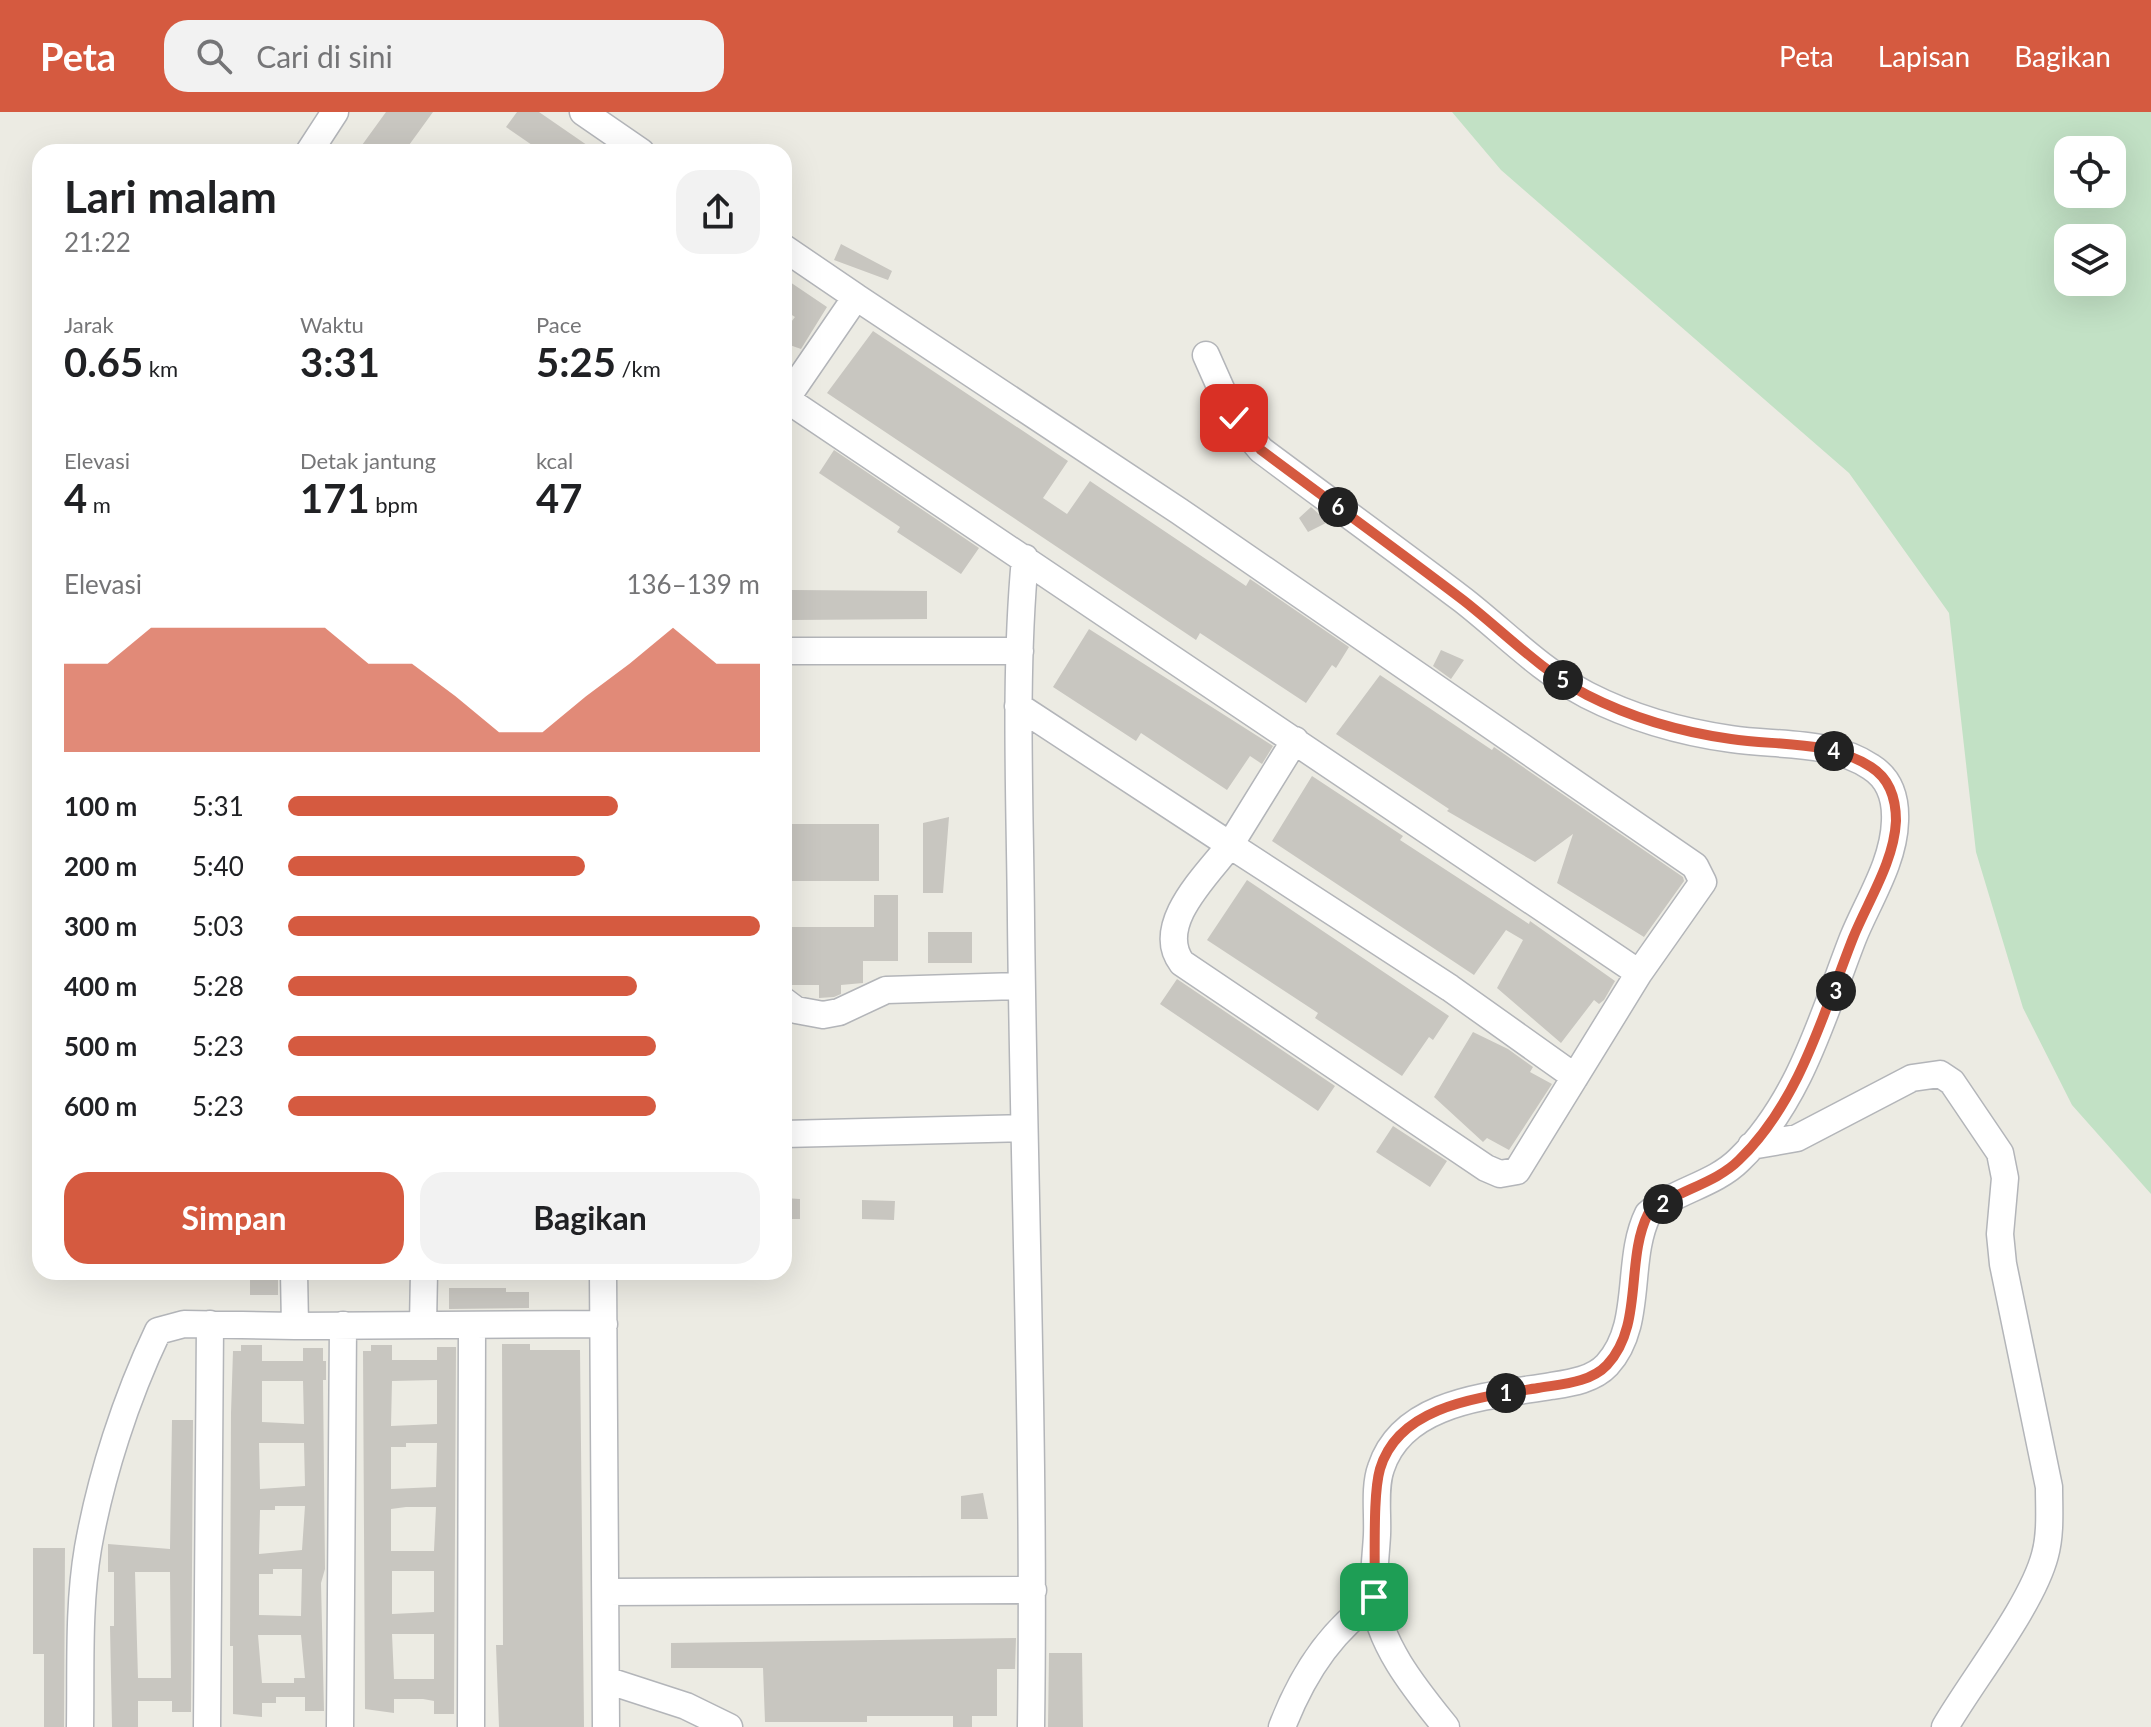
<!DOCTYPE html>
<html lang="id">
<meta charset="utf-8">
<style>
:root{--surface:#fff;--page:#f2f2f2;--text:#202124;--muted:#757577;--accent:#d55a40}
body{margin:0;font-family:Lato,sans-serif;background:var(--page);color:var(--text);height:100vh;display:flex;flex-direction:column;font-size:30px;white-space:nowrap}
*{box-sizing:border-box;margin:0}
p{font-size:26px;color:var(--muted)}
.icon{flex:none;width:44px;height:44px;fill:none;stroke:currentColor;stroke-width:2;stroke-linecap:round;stroke-linejoin:round}
.map{position:relative;flex:1;overflow:hidden}
.panel{position:absolute;left:32px;top:32px;width:760px;height:1136px;display:flex;flex-direction:column;background:var(--surface);border-radius:24px;box-shadow:0 8px 32px #0002}
.panel>*{flex:none}
.controls{position:absolute;left:2054px;top:24px;display:grid;gap:16px}
.controls a{display:grid;place-items:center;width:72px;height:72px;border-radius:16px;background:var(--surface);box-shadow:0 8px 32px #0002;font-size:40px}
.pin{position:absolute;display:grid;place-items:center;width:68px;height:68px;color:#fff;margin:-34px;border-radius:16px;box-shadow:0 4px 12px #0006}
.km{position:absolute;width:40px;height:40px;margin:-20px;border-radius:50%;background:#222;color:#fff;font-size:22px;line-height:40px;text-align:center}
.round{display:grid;place-items:center;flex:none;width:84px;height:84px;border-radius:24px;background:var(--page)}
.overview{display:flex;align-items:center;justify-content:space-between;height:136px;padding:0 32px}
h1{font-size:44px;font-weight:700;line-height:60px}
.figures{display:grid;grid-template-columns:repeat(3,1fr);gap:12px;height:136px;padding:8px 32px}
.figures div{display:grid;align-content:center}
.figures b{font-size:40px;font-weight:700}
.figures small{font-size:22px;font-weight:400}
.figures p{font-size:22px}
.chart{height:224px;padding:16px 32px}
.chart p{display:flex;justify-content:space-between}
.chart svg{width:100%;height:144px;margin-top:8px;fill:var(--accent);opacity:.7}
.action{display:flex;gap:16px;margin-top:auto;padding:16px 32px}
.action a{flex:1;height:92px;border-radius:24px;background:var(--accent);color:#fff;font-size:32px;font-weight:700;line-height:92px;text-align:center}
.action a+a{background:var(--page);color:var(--text)}
ul{padding:0 32px;list-style:none;font-size:26px}
li{display:grid;grid-template-columns:128px 96px 1fr;align-items:center;height:60px}
li i{height:20px;border-radius:10px;background:var(--accent)}
header{display:flex;align-items:center;gap:48px;box-sizing:border-box;height:112px;padding:0 40px;background:var(--accent);color:#fff}
header strong{font-size:38px}
nav{display:flex;gap:44px;margin-inline-start:auto;font-size:28px}
.search{width:560px;height:72px;background:var(--page);display:flex;align-items:center;gap:20px;box-sizing:border-box;padding:0 28px;border-radius:24px;color:var(--muted);font-size:30px}
.map>svg:first-child{display:block}
.green{fill:#c2e1c5;fill-rule:evenodd}
.building{fill:#c8c6c0;fill-rule:evenodd}
.lines{fill:none;stroke-linecap:round;stroke-linejoin:round}
.minor-casing{stroke:#b3b5b9;stroke-width:29}
.minor{stroke:#fff;stroke-width:26}
.route-casing{stroke:#fff;stroke-width:16}
.route{stroke:#d55a40;stroke-width:10}
</style>
<header>
<strong>Peta</strong>
<div class="search"><svg class="icon" aria-label="search" viewBox="0 0 24 24"><circle cx="10" cy="10" r="6"/><path d="M15 15l6 6"/></svg>Cari di sini</div>
<nav><a>Peta</a><a>Lapisan</a><a>Bagikan</a></nav>
</header>
<div class="map">
<svg width="2151" height="1615" viewBox="0 0 2151 1615">
<rect width="100%" height="100%" fill="#ecebe3"/>
<path class="green" d="M1452 0H2151V1082L2072 993 2023 896 1976 740 1949 501 1849 361 1501 58ZM2068 38H2112V82H2068ZM2068 126H2112V170H2068Z"/>
<path class="building" d="M386 0H433L404 40H357Z
M517 0H539L597 40H528L532 33 506 15Z
M841 132 892 159 888 168 834 148Z
M784 166 827 195 801 237 784 231V219L795 205 784 198Z
M873 219 1068 349 1043 386 1067 402 1090 369 1246 474 1250 467 1349 535 1336 556 1332 553 1306 591 1200 521 1196 528 827 281Z
M834 338 979 436 961 462 897 420 900 415 819 361Z
M1311 395 1328 410 1308 420 1299 406Z
M792 478 927 479V507L792 508Z
M1089 517 1273 634 1262 652 1250 644 1227 678 1141 621 1136 629 1053 575Z
M1441 538 1464 548 1451 567 1433 554Z
M1380 563 1492 638 1494 635 1683 765 1684 769 1644 825 1557 771 1573 722 1535 750 1447 699 1449 697 1336 622Z
M1312 664 1403 724 1400 728 1529 812 1530 809 1615 869 1604 888 1599 892 1594 888 1561 931 1497 876 1523 828 1506 818 1474 863 1272 729Z
M949 705 943 781H923V711Z
M784 712H879V769H784Z
M1247 768 1449 904 1433 928 1429 925 1402 964 1315 906 1318 901 1207 828Z
M874 783H898V849H863V871L841 873V882L834 885 819 886V873H791V849H784V815H874Z
M928 820H972V851H928Z
M1177 867 1335 974 1318 999 1160 892Z
M1473 920 1508 937 1533 955 1530 960 1552 972 1509 1038 1487 1026 1483 1030 1434 985Z
M1393 1014 1447 1049 1430 1075 1376 1040Z
M784 1086 800 1087V1107H784Z
M862 1088 895 1089 894 1108 862 1107Z
M250 1160H278V1183H250Z
M449 1176H506V1180H529V1196L449 1197Z
M502 1232H530V1238H580L584 1615H499L496 1533H503Z
M241 1233H262V1249H303V1236H323V1249H326V1268H323L325 1457 321 1471 324 1599H305V1585H276V1591H262V1605L233 1602V1534H230L231 1301 233 1239H241ZM262 1269H303L304 1312 262 1310ZM259 1331H304L305 1374 260 1377ZM275 1394H305L302 1438 259 1442 260 1398H275ZM273 1457H302L301 1504 259 1503V1462H273ZM258 1523H301L305 1566H294V1571H262Z
M371 1233H392V1248H437V1235H456L454 1602H434V1589L423 1587H394V1601L365 1597 363 1239H371ZM437 1268V1312L391 1314 392 1269ZM406 1331H437L436 1375 391 1377V1335H406ZM406 1395H436L434 1439H391V1397ZM392 1459H434V1500L392 1502ZM392 1522H434V1567H394Z
M172 1308H193L191 1600H172V1589H138V1615H112L110 1514H114V1460H108V1432L170 1437ZM135 1460H170L171 1566H138Z
M983 1381 988 1407H961V1384Z
M33 1436H65L64 1615H44V1542H33Z
M1016 1526 1015 1557H997V1604H972V1615H953V1604H867V1610H765L763 1556H671V1531Z
M1049 1541H1082L1083 1615H1048Z"/>
<g class="lines">
<g class="minor-casing">
<path id="minor" d="M583 0 641 40
M309 40 335 0
M784 136 856 185
M1206 243 1234 306 1261 338C1328 388 1396 437 1463 488 1504 520 1540 558 1587 583 1632 606 1681 620 1731 627 1776 634 1831 628 1871 655 1890 667 1896 686 1895 709 1894 750 1868 789 1853 826 1823 903 1800 989 1739 1048 1714 1073 1673 1079 1648 1102 1625 1148 1644 1213 1607 1253 1593 1268 1570 1271 1551 1274 1491 1284 1403 1288 1381 1356 1374 1375 1378 1402 1377 1423 1376 1443 1373 1463 1374 1483 1377 1531 1417 1579 1446 1615
M786 287 1639 861
M784 290 856 185 1179 399 1695 754 1703 770 1639 861 1517 1059 1500 1062 1486 1056 1182 851C1153 813 1208 762 1230 733L1018 594
M1025 446C1014 567 1020 688 1021 809 1024 1078 1035 1346 1031 1615
M784 539H1020
M1295 628 1230 733 1450 876 1575 965
M784 889 796 898 823 903 839 900 886 878 1021 874
M784 1022 1024 1016
M1751 1034 1797 1026 1912 966 1940 962 1952 970 2000 1041 2005 1066 2000 1122 2003 1152 2049 1375C2049 1397 2051 1421 2045 1443 2032 1493 1973 1567 1945 1615
M294 1160 295 1214 604 1212
M603 1160 606 1615
M423 1213 424 1160
M606 1480 1033 1478
M606 1568 686 1594 729 1615
M80 1615C81 1556 78 1495 88 1436 101 1363 126 1286 158 1219L184 1212 295 1214
M207 1615 210 1212
M340 1615 343 1213
M471 1615 472 1213
M1282 1615C1301 1566 1330 1518 1375 1489"/>
</g>
<use href="#minor" class="minor"/>
</g>
<g class="lines">
<g class="route-casing">
<path id="route" d="M1234 306 1261 338C1328 388 1396 437 1463 488 1504 520 1540 558 1587 583 1632 606 1681 620 1731 627 1777 634 1830 628 1871 655 1890 667 1896 686 1896 709 1894 750 1868 789 1853 826 1823 902 1800 989 1739 1048 1714 1073 1673 1079 1648 1102 1625 1148 1644 1214 1607 1253 1590 1271 1561 1272 1538 1276 1483 1285 1399 1292 1380 1357 1372 1385 1376 1453 1374 1485"/>
</g>
<use href="#route" class="route"/>
</g>
</svg>
<div class="controls">
<a><svg class="icon" aria-label="locate" viewBox="0 0 24 24"><circle cx="12" cy="12" r="6"/><path d="M12 2v4M12 18v4M2 12h4M18 12h4"/></svg></a>
<a><svg class="icon" aria-label="layers" viewBox="0 0 24 24"><path d="M12 4l9 5-9 5-9-5zM3 14l9 5 9-5"/></svg></a>
</div>
<div class="pin" style="left:1374px;top:1485px;background:#1e9e55"><svg class="icon" aria-label="arrive" viewBox="0 0 24 24"><path d="M6 21V4h12l-3 4 3 4H6"/></svg></div>
<div class="pin" style="left:1234px;top:306px;background:#d93025"><svg class="icon" aria-label="check" viewBox="0 0 24 24"><path d="M5 12l5 5 9-10"/></svg></div>
<b class="km" style="left:1506px;top:1281px">1</b>
<b class="km" style="left:1663px;top:1092px">2</b>
<b class="km" style="left:1836px;top:879px">3</b>
<b class="km" style="left:1834px;top:639px">4</b>
<b class="km" style="left:1563px;top:568px">5</b>
<b class="km" style="left:1338px;top:395px">6</b>
<section class="panel">
<div class="overview"><div><h1>Lari malam</h1><p>21:22</p></div><a class="round"><svg class="icon" aria-label="share" viewBox="0 0 24 24"><path d="M12 15V3M7 8l5-5 5 5M5 13v7h14v-7"/></svg></a></div>
<div class="figures">
<div><p>Jarak</p><b>0.65<small> km</small></b></div>
<div><p>Waktu</p><b>3:31</b></div>
<div><p>Pace</p><b>5:25<small> /km</small></b></div>
</div>
<div class="figures">
<div><p>Elevasi</p><b>4<small> m</small></b></div>
<div><p>Detak jantung</p><b>171<small> bpm</small></b></div>
<div><p>kcal</p><b>47</b></div>
</div>
<div class="chart"><p><span>Elevasi</span>136–139 m</p>
<svg viewBox="0 0 160 44" preserveAspectRatio="none"><path d="M0 44V17L10 17L20 6L30 6L40 6L50 6L60 6L70 17L80 17L90 27L100 38L110 38L120 27L130 17L140 6L150 17L160 17V44z"/></svg>
</div>
<ul>
<li><b>100 m</b>5:31<i style="width:70%"></i></li>
<li><b>200 m</b>5:40<i style="width:63%"></i></li>
<li><b>300 m</b>5:03<i style="width:100%"></i></li>
<li><b>400 m</b>5:28<i style="width:74%"></i></li>
<li><b>500 m</b>5:23<i style="width:78%"></i></li>
<li><b>600 m</b>5:23<i style="width:78%"></i></li>
</ul>
<div class="action"><a>Simpan</a><a>Bagikan</a></div>
</section>
</div>
